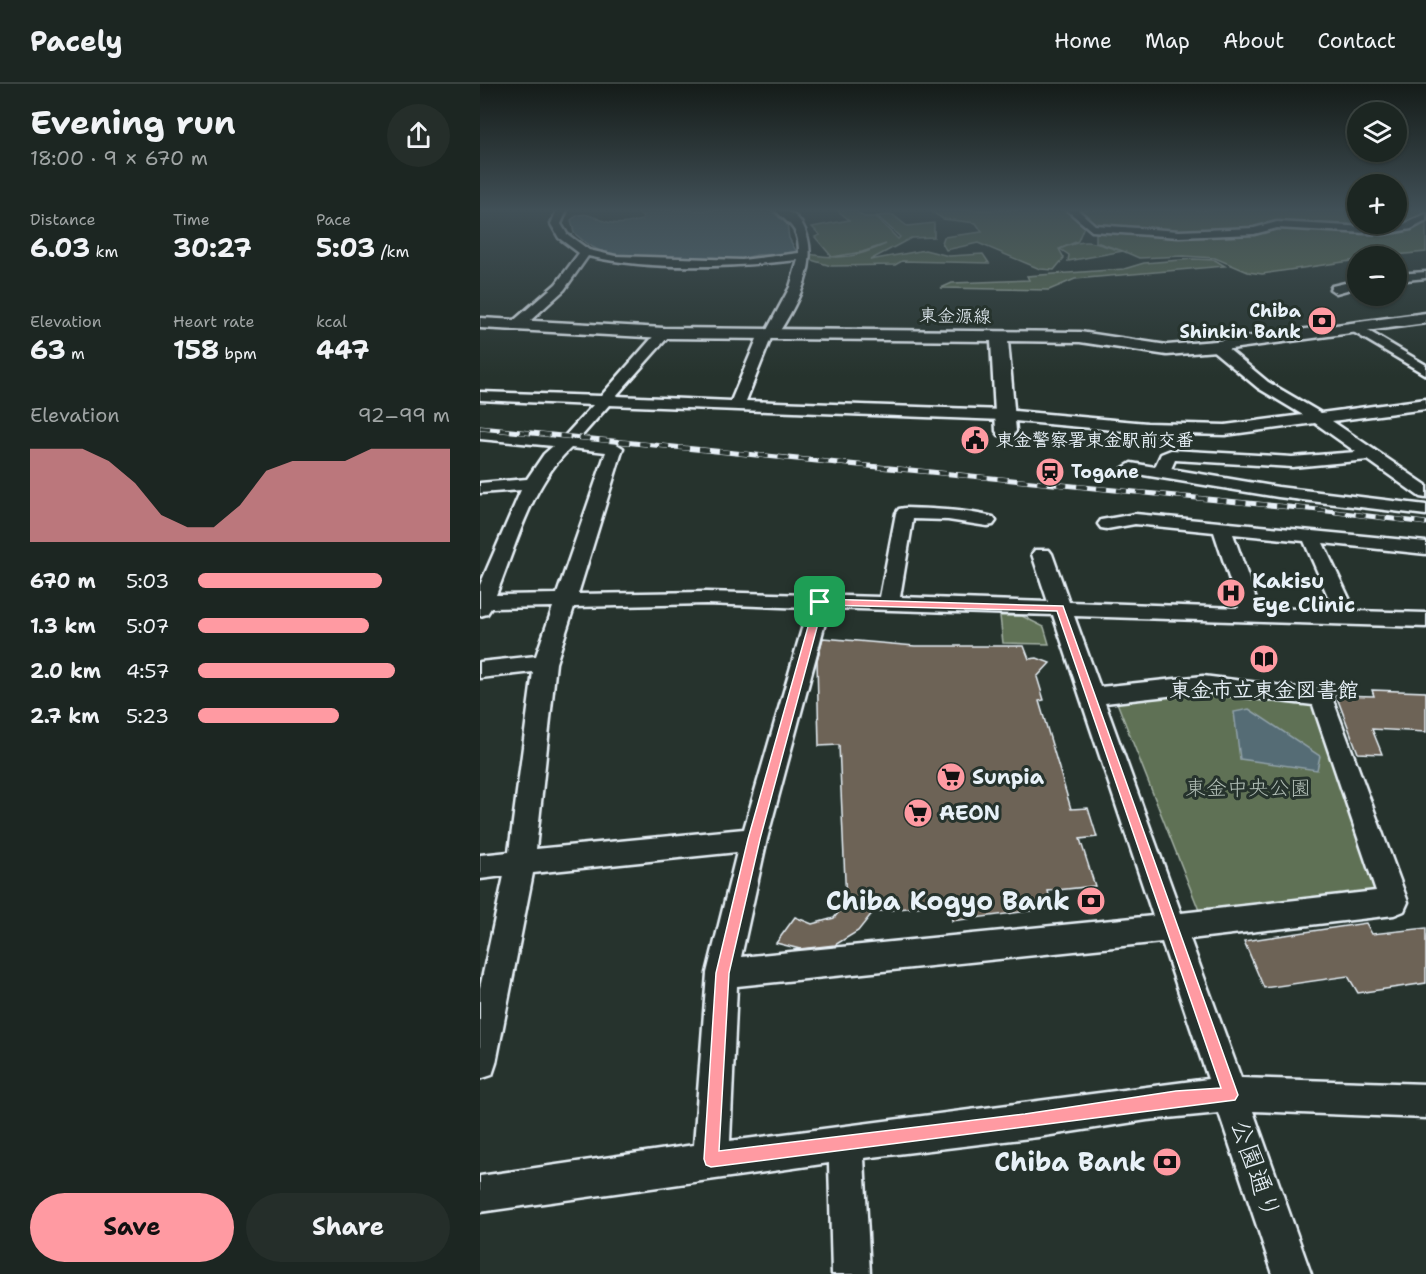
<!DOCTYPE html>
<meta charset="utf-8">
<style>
:root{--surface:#1c2622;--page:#252e2a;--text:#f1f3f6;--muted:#a0a5a5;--line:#3a4340;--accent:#ff9aa2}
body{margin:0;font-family:"Shantell Sans","Klee One",sans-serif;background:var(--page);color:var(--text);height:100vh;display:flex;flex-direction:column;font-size:22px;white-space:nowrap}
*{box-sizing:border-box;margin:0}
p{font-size:20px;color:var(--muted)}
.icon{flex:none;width:33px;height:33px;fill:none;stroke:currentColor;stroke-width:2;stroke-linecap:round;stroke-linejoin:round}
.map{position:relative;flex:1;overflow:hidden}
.side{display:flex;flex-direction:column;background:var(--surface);width:480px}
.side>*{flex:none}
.buttons{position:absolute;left:867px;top:18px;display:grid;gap:12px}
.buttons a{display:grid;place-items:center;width:60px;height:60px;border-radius:50%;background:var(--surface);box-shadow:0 2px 4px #0004,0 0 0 2px var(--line);font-size:30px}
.pin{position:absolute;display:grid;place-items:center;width:51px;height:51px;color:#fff;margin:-26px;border-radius:12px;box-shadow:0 3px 9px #0006}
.round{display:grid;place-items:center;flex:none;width:63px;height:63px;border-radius:32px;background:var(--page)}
.headline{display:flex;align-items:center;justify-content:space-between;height:102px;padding:0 30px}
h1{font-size:33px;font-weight:700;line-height:45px}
.metrics{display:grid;grid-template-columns:repeat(3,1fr);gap:9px;height:102px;padding:6px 30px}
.metrics div{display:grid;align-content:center}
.metrics b{font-size:26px;font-weight:700}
.metrics small{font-size:16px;font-weight:400}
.metrics p{font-size:16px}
.chart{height:168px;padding:12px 30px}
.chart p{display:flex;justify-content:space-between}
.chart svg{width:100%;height:108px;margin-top:6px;fill:var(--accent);opacity:.7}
.cta{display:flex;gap:12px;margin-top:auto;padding:12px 30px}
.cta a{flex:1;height:69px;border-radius:36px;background:var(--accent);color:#111;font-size:24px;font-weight:700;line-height:69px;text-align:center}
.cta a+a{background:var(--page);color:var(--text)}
ul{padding:0 30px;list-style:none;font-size:20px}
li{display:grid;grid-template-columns:96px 72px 1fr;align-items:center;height:45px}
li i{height:15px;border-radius:8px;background:var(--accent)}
header{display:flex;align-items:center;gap:36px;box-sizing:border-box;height:84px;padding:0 30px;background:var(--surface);border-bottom:2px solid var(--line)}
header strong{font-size:28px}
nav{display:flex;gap:33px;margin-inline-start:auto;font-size:21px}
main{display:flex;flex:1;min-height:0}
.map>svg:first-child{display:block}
.green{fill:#5f7154;stroke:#a4b1a6;stroke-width:1.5}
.water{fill:#556c74;stroke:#90a1a9;stroke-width:1.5}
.building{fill:#6d6357;stroke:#e8f1f8;stroke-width:1.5}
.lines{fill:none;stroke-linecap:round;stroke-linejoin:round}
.minor-casing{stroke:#e8f1f8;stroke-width:5}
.major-casing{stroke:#e8f1f8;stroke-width:5}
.minor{fill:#26332d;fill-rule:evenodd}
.major{fill:#26332d;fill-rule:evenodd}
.rail-casing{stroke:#e8f1f8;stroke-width:5}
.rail{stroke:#26332d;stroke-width:4;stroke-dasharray:10;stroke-linecap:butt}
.route{fill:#ff9aa2;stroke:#fff;stroke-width:1.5;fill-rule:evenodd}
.labels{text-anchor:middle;stroke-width:6;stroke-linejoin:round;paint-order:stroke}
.far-poi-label{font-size:18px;font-weight:bold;fill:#e8f1f8;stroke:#26332d;text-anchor:start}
.far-street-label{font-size:18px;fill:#e8f1f8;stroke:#26332d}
.poi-label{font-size:21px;font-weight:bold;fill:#e8f1f8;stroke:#26332d;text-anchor:start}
.park-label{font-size:21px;fill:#b1beb6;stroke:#26332d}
.near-poi-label{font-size:26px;font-weight:bold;fill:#e8f1f8;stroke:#26332d;text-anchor:end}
.near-street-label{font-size:26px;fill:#e8f1f8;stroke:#26332d}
</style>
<header>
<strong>Pacely</strong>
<nav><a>Home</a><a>Map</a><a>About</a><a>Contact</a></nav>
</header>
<main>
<section class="side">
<div class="headline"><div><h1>Evening run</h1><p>18:00 · 9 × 670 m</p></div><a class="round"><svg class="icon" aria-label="share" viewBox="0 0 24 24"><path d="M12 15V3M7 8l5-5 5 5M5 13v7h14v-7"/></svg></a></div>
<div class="metrics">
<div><p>Distance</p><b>6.03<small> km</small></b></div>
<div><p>Time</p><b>30:27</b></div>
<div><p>Pace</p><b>5:03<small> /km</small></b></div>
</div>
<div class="metrics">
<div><p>Elevation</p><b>63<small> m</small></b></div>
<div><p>Heart rate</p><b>158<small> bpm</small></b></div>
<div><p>kcal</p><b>447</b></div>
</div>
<div class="chart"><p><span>Elevation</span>92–99 m</p>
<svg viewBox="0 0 160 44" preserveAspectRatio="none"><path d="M0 44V6L10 6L20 6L30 11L40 20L50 33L60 38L70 38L80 29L90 15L100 11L110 11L120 11L130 6L140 6L150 6L160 6V44z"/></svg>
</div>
<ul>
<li><b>670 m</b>5:03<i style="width:73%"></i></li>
<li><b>1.3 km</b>5:07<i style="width:68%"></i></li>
<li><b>2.0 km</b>4:57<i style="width:78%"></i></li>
<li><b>2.7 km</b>5:23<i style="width:56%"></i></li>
</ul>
<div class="cta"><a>Save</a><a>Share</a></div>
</section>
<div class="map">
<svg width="946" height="1190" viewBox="0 0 946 1190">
<rect width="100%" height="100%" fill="#26332d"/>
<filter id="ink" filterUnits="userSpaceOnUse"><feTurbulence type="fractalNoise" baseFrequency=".0167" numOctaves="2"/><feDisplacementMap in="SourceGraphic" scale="12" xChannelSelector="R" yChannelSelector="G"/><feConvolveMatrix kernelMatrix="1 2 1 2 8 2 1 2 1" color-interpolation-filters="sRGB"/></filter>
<g filter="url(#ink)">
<path class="green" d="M357 126H375L384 133H396L418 155 420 153 397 132 413 131 427 142 454 139V153L431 154 390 176 445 166 469 172 503 170 509 179 422 177 415 181 351 182 328 175 329 170C361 176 377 173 406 160L382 168 352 173 335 153 340 151 332 143 369 136Z
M449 126H877L878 140H916L917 126H946V168L905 172H878L877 176 782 190 768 188 735 174 703 172 659 174 643 167 588 177 589 171 580 165C611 152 613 160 643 167L616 158V143L604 142 598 157 579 165 584 174 574 186 560 185 498 159 466 166 462 159 464 153 502 148 496 139 463 135Z
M713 175 735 176 745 182 595 195 569 206 461 204 472 199 549 196 547 192 644 185 664 179Z
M520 532H542L564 543 569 560 523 559Z
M726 605 834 617 898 811 722 834 636 616Z"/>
<path class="water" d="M155 126H290L307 140 309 154 316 167 310 170 277 171 256 176 150 173 120 167 107 160 94 149 91 136C105 123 117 137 132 139 142 141 153 138 162 136L163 133Z
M769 625 840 672 837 686 760 675 754 628Z"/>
<path class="building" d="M343 554 435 562H544L549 575 557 574 570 579 557 593 564 616 559 617 591 725 608 724 617 753 600 755 615 802 568 807 572 824 472 837 470 819 393 828 378 847 355 861 320 865 296 859 315 833 332 840 354 834 366 819 359 661 339 662 337 576Z
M892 606 946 608V648L892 645 902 670 878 669 856 611 894 612Z
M886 839 892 850 946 844V899L878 909 868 892 784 904 764 857Z"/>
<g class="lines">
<g class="minor-casing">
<path id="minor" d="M77 126H87L81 140 87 150 109 166 135 172 262 176 319 169C319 144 311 142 295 126 307 126 316 130 322 140 343 176 316 222 296 253L291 254 266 317 523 326 667 339 745 341 823 331 778 304 731 265 729 262 731 259H741L788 298 841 329 946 315V325L852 337 946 401V414L940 413 888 376 812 383 695 376 691 385 798 403 946 421V431L798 413 651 389 643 384 651 379 675 383 681 370 691 366 812 373 876 368 835 339 745 351 667 349 523 336 129 321 99 355 135 359 143 364 98 510 226 508 400 513 416 429 419 425 425 424C455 425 485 426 513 433L516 437 513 441 507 442 468 436 433 435 420 513 568 518 552 470 555 466H569L572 470 589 518 759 524 734 448 655 440 627 445 621 444 618 440 621 436 655 430 946 458V470L843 459 875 527 946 529V543L594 532 620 603 723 592 850 608 928 818 924 827 914 831 710 855 761 994 946 1000V1034L773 1027 831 1190H793L739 1029 667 1036 558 1053 384 1074 390 1190H352L349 1079 0 1128V1092L214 1061 227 889 257 768 53 789 16 979 12 991 0 995V904L24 792 0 795V771L29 768 53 588 0 594V578L56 572 73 523 11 524 7 530 0 532V501L41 406 0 409V399L47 395 64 370 73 362 0 355V345L83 354 113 321 0 316V308L121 312 179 246 184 245 191 249 189 252 136 312 251 317 279 250 287 246 310 203 318 176C254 183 171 187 108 172L84 206 41 245H31L30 242 31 239 76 200 99 169 79 154 71 140ZM91 364 126 368 77 510 16 511C36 462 51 400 91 364ZM753 450 824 457 854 526 779 524ZM226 520 328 524 264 745 56 765 76 579 94 523ZM349 524 573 531 673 832 261 873 287 755ZM723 608 833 621 896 807 701 829 625 619ZM682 858 728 995 250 1057 257 902Z
M587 126H598L615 141 699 147 774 144 797 138 904 144 924 140 946 130V137L931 145 904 150 797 144 774 150 699 153 612 147Z
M946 188V194L916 197V190Z
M878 196V203L856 209 850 205 852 202Z
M875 239 946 281V291L870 246 869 243Z"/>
</g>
<g class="major-casing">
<path id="major" d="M946 229V239L736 267 687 271 600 258 528 257 536 347 533 351H519L516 347 511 257 184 254 0 244V234L184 244 600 248 687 261 736 257Z"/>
</g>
<use href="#minor" class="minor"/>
<use href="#major" class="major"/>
<g class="rail-casing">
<path id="rail" d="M0 344 839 426 946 439"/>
</g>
<use href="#rail" class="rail"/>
</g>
</g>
<linearGradient id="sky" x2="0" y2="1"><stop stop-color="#151c19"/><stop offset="0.43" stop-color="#415057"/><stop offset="1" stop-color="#415057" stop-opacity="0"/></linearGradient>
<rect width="946" height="293" fill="url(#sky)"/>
<path class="route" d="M340 515 583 522 758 1011 755 1016 231 1083 226 1081 224 1075 236 889 268 755 335 518ZM343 521 577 527 741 1004 696 1007 545 1030 239 1067 249 889 280 755Z"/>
<defs>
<g id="bank-disc" transform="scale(1.5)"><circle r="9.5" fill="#ff9aa2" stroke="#26332d"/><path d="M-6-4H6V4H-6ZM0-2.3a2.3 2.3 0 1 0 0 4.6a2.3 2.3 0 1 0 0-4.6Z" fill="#111"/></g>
<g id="civic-disc" transform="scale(1.5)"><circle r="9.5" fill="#ff9aa2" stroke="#26332d"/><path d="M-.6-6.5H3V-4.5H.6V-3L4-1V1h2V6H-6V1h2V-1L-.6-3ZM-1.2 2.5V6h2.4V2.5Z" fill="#111"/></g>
<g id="station-disc" transform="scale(1.5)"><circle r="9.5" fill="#ff9aa2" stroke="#26332d"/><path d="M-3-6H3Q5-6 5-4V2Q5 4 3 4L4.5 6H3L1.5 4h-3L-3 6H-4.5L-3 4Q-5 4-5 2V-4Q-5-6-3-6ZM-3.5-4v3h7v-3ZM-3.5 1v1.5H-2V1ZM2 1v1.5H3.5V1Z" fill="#111"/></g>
<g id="hospital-disc" transform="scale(1.5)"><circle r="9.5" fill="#ff9aa2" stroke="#26332d"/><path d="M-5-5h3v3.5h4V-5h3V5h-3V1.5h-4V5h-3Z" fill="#111"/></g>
<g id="library-disc" transform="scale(1.5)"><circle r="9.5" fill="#ff9aa2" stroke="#26332d"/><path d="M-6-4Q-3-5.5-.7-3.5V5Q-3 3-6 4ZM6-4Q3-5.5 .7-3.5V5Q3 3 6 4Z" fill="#111"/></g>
<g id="supermarket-disc" transform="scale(1.5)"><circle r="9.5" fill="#ff9aa2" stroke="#26332d"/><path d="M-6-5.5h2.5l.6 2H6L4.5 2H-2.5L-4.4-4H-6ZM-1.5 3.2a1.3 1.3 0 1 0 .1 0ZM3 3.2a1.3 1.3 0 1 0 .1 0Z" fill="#111"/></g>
</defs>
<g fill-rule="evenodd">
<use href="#bank-disc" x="842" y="237"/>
<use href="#civic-disc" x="495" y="356"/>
<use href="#station-disc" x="570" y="388"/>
<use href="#hospital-disc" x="751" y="509"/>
<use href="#library-disc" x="784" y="575"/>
<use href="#supermarket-disc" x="471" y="693"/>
<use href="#supermarket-disc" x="438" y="729"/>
<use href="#bank-disc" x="611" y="817"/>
<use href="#bank-disc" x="687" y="1078"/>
</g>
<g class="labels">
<g class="far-poi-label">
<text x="821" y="233" text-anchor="end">Chiba<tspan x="821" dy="21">Shinkin Bank</tspan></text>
<text x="516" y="362">東金警察署東金駅前交番</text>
<text x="591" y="394">Togane</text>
</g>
<g class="far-street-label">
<text transform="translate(475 232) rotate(1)" y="6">東金源線</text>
</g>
<g class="poi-label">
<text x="772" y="504">Kakisu<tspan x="772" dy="24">Eye Clinic</tspan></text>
<text x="784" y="613" text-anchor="middle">東金市立東金図書館</text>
<text x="492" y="700">Sunpia</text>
<text x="459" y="736">AEON</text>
</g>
<g class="park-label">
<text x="768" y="711">東金中央公園</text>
</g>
<g class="near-poi-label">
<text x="590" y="826">Chiba Kogyo Bank</text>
<text x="666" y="1087">Chiba Bank</text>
</g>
<g class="near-street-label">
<text transform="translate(776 1085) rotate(71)" y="9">公園通り</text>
</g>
</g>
</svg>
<div class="buttons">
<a><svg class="icon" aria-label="layers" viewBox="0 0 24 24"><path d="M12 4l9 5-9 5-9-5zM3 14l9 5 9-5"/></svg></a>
<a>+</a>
<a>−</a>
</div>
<div class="pin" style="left:340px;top:518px;background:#1e9e55"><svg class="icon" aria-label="arrive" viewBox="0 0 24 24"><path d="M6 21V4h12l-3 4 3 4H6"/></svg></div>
</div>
</main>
